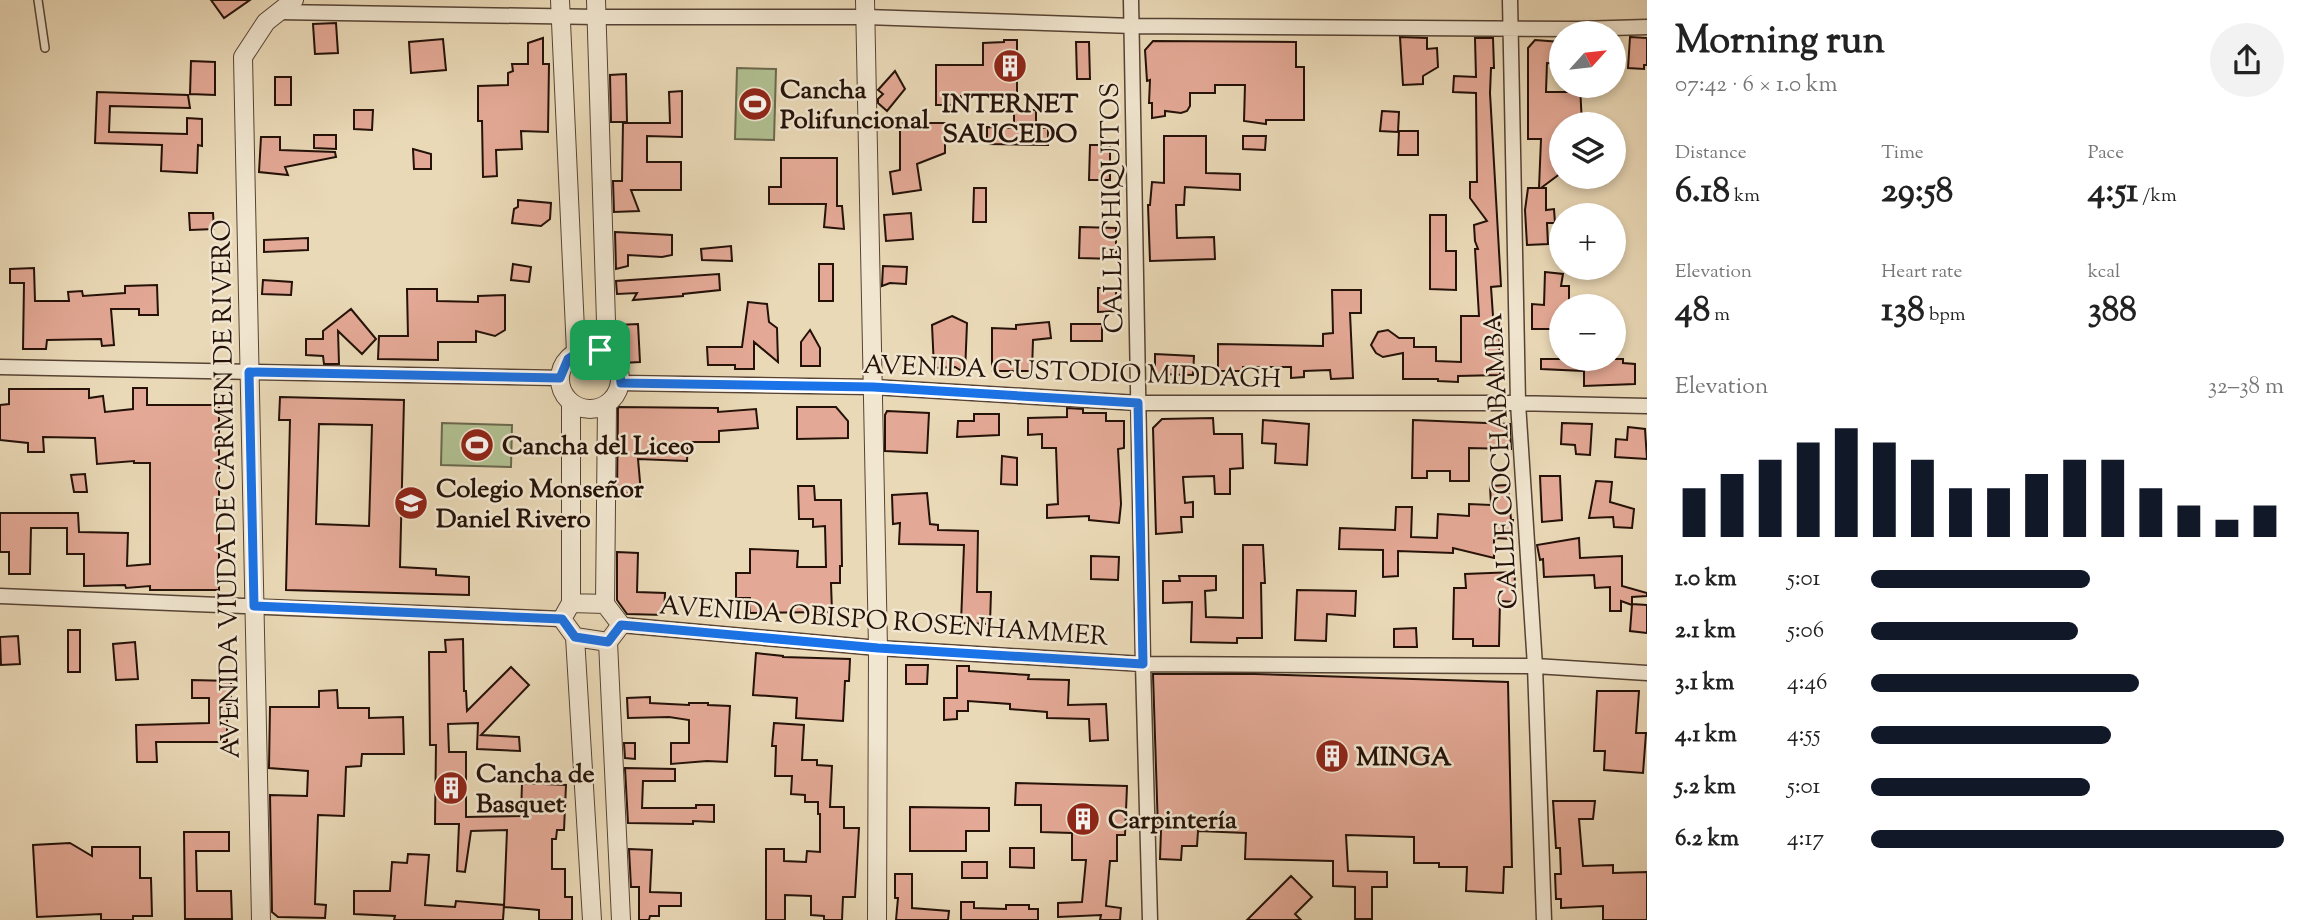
<!DOCTYPE html>
<meta charset="utf-8">
<style>
:root{--surface:#fff;--page:#f2f2f2;--text:#222;--muted:#767676;--accent:#111827}
body{margin:0;font-family:"Sorts Mill Goudy",serif;background:var(--page);color:var(--text);height:100vh;display:flex;flex-direction:column;font-size:26px;white-space:nowrap}
*{box-sizing:border-box;margin:0}
p{font-size:23px;color:var(--muted)}
.icon{flex:none;width:38px;height:38px;fill:none;stroke:currentColor;stroke-width:2;stroke-linecap:round;stroke-linejoin:round}
.map{position:relative;flex:1;overflow:hidden}
.details{display:flex;flex-direction:column;background:var(--surface);width:665px}
.details>*{flex:none}
.needle{width:46px;rotate:63deg}
.controls{position:absolute;left:1549px;top:21px;display:grid;gap:14px}
.controls a{display:grid;place-items:center;width:77px;height:77px;border-radius:50%;background:var(--surface);box-shadow:0 4px 10px #0003;font-size:35px}
.pin{position:absolute;display:grid;place-items:center;width:60px;height:60px;color:#fff;margin:-30px;border-radius:14px;box-shadow:0 4px 10px #0006}
.round{display:grid;place-items:center;flex:none;width:74px;height:74px;border-radius:37px;background:var(--page)}
.head{display:flex;align-items:center;justify-content:space-between;height:119px;padding:0 28px}
h1{font-size:38px;font-weight:800;line-height:52px}
.metrics{display:grid;grid-template-columns:repeat(3,1fr);gap:10px;height:119px;padding:7px 28px}
.metrics div{display:grid;align-content:center}
.metrics b{font-size:35px;font-weight:800}
.metrics small{font-size:19px;font-weight:400}
.metrics p{font-size:19px}
.chart{height:196px;padding:14px 28px}
.chart p{display:flex;justify-content:space-between}
.chart svg{width:100%;height:126px;margin-top:7px;stroke:var(--accent);stroke-width:6}
ul{padding:0 28px;list-style:none;font-size:23px}
li{display:grid;grid-template-columns:112px 84px 1fr;align-items:center;height:52px}
li i{height:18px;border-radius:9px;background:var(--accent)}
main{display:flex;flex:1;min-height:0}
.map>svg:first-child{display:block}
.green{fill:#b1c092;stroke:#6a684d;stroke-width:2}
.building{fill:#e4a996;stroke:#241108;stroke-width:2;fill-rule:evenodd}
.lines{fill:none;stroke-linecap:round;stroke-linejoin:round}
.service-casing{stroke:#564334;stroke-width:10}
.minor-casing{stroke:#564334;stroke-width:17}
.tertiary-casing{stroke:#564334;stroke-width:20}
.service{stroke:#f1e6d0;stroke-width:7}
.minor{stroke:#f1e6d0;stroke-width:14}
.tertiary{stroke:#f1e6d0;stroke-width:18}
.route-casing{stroke:#fff;stroke-width:14}
.route{stroke:#1a73e8;stroke-width:9}
.labels{text-anchor:middle;stroke-width:5;stroke-linejoin:round;paint-order:stroke}
.poi-label{font-size:26px;font-weight:bold;fill:#241108;stroke:#f1e6d0;text-anchor:start}
.street-label{font-size:26px;fill:#241108;stroke:#f1e6d0}
</style>
<main>
<div class="map">
<svg width="1647" height="920" viewBox="0 0 1647 920">
<rect width="100%" height="100%" fill="#ead9b7"/>
<filter id="stains"><feTurbulence type="fractalNoise" baseFrequency=".00286" numOctaves="4"/><feColorMatrix values="0 0 0 0 .2 0 0 0 0 .09 0 0 0 0 .02 0 0 0 .5 -.17"/></filter>
<radialGradient id="worn" r=".72"><stop offset=".6" stop-color="#630" stop-opacity="0"/><stop offset="1" stop-color="#630" stop-opacity=".3"/></radialGradient>
<path class="green" d="M737 68 776 69 774 140 735 139Z
M442 423 512 425 511 467 441 465Z"/>
<path class="building" d="M211 0H250L224 18Z
M336 23 338 53 315 54 313 24Z
M1400 37 1427 38V49L1437 48 1438 67 1423 76V84L1403 85Z
M1630 37 1647 38V65H1644V69L1628 68Z
M543 38V64H549L548 132 521 131 522 149 496 150 497 176 483 177 482 121H478V86L508 85V73L513 71 512 64H528V43Z
M1475 38H1493L1494 68H1491L1490 93 1501 286 1491 287 1493 316H1499L1500 375 1458 376V382L1438 381V379H1403V353L1383 357 1376 353 1371 345 1378 332 1388 330 1399 338H1414V347H1436V361L1461 362V316H1479L1475 249H1478L1475 241 1474 225 1487 221 1470 198V182H1477L1476 93 1453 92 1454 76 1476 77Z
M443 39 446 70 411 73 409 42Z
M1004 40H1017V95L961 96V105H936V65H983V43L1004 42Z
M1535 40 1561 42V64L1547 63 1546 92H1570V86H1580L1582 124H1561V173L1541 188H1546V210L1554 209 1555 223H1547L1548 244 1527 245 1525 210 1528 188H1539L1541 139H1528V48Z
M1153 41 1296 42V67H1304V120H1266V124L1244 121 1245 85H1215V93H1190V106L1187 111 1181 113 1165 111V116L1152 118V103H1149L1150 80 1147 81 1145 50Z
M1076 42H1089L1090 79H1077Z
M191 61 215 62V95L190 94Z
M895 71 905 89 887 111 878 103V99L883 94 878 90Z
M626 74 627 122H611L610 75Z
M275 77H291V105H275Z
M682 91V137L647 136V162H681V190H631L639 211 614 212 613 181H622L623 123H670L669 92Z
M97 92 188 95 190 108 110 106 109 132 187 134V118L202 119V146L198 145 197 173 161 171 162 145 95 143Z
M354 110H373L372 130 354 129Z
M1014 110H1036V128H1048V145L987 144V127L1014 128Z
M1382 111 1399 112 1398 132 1380 131Z
M900 123H945V153L917 164 921 190 893 194 890 172 900 170Z
M1399 131H1418V155H1398Z
M314 135H336V149L314 148Z
M1164 136H1206V173L1240 174V190L1185 187 1184 205H1176L1177 238 1214 237 1215 259 1150 261 1148 205H1150L1152 182 1164 183Z
M1243 136H1266L1265 150 1243 149Z
M261 137H280V150L335 152 336 157 285 167 288 175 259 172Z
M1090 145H1110V180H1089Z
M413 149 431 154V169H414Z
M781 158H837V206H842L844 229 824 227 826 204H769V187H781Z
M974 188H986V222H973Z
M518 200 551 203 550 219 541 226 512 223 514 209 518 207Z
M189 213H213L214 229 190 230Z
M911 213 913 239 886 241 884 215Z
M1430 215H1446V251H1456V290L1430 289Z
M1080 227 1116 228V259L1079 258Z
M615 232 672 235V255L662 257 628 255V266L616 269Z
M308 238V250L264 252V240Z
M731 246 732 261 702 260 701 249Z
M513 264 531 267 529 282 511 280Z
M819 264H833V301H819Z
M883 266 907 267 906 284 890 283 882 286Z
M34 268 35 301H69L68 292 82 291 83 296 125 293V286L157 285 158 315H139V309H111L114 345 102 346 101 339 47 340 46 349H23L24 283H10V269Z
M1545 272 1563 274 1561 286H1569V306H1561V329H1532V304L1544 305Z
M719 274 720 290 683 294V296L633 300 637 293 617 294 616 281Z
M263 280 292 282 291 295 262 294Z
M1098 288H1116V311L1098 312Z
M407 289H437V301L478 302V296L505 295V330L495 336 476 331V342H438V360L378 359 379 336H408Z
M1332 290H1361V313H1350L1353 378 1331 379 1330 370 1304 371V377L1291 378V367H1243V371H1218V344L1323 346V334L1333 333Z
M748 302 767 304 769 322 777 328 778 362 754 342V369H735V365H708L707 347H742Z
M351 309 376 339 362 354 338 331 339 364H324L323 356 306 355V339H323V331Z
M952 316 967 323 965 373 955 367 934 368 932 325Z
M1049 322 1051 338 1033 340 1032 371H992V328L1016 329V325Z
M638 324 640 362 621 363 617 359V325Z
M1071 324H1102V341H1071Z
M810 330 820 348V366H801V342Z
M1155 354 1194 356 1193 375 1155 374Z
M1541 359H1623V363L1635 364V384L1584 386V371L1541 369Z
M133 388H147V405H219V590H150V586L126 588 125 585 84 586V554H67V528H31L30 574H9V552H0V513H78L79 532 128 533 127 566 150 564V463H134V461L97 464 95 438 43 437 44 452H28V443L0 440V405L9 404V389H89V398L103 396 105 412 133 409Z
M280 397 404 400 400 567 436 569V575L469 577V595L286 590 290 420H279ZM319 424 372 425 369 526 316 524Z
M618 407 718 408V412L756 409 758 428 719 431V442H688L687 461 638 459 641 493 617 494Z
M797 407H836L848 421V438L797 439Z
M1067 408 1083 409V413H1106V421H1124V448L1118 449 1121 504 1119 523 1089 520V516L1047 518V505L1058 504 1056 448H1042V434L1028 435V418L1067 417Z
M887 411 929 413 927 453 885 451V415Z
M974 414H999V435L957 437 958 421H974Z
M1213 418 1214 434H1242L1243 468 1230 469V494H1215L1214 476 1183 477 1185 503 1193 502V517H1181L1182 532 1156 534 1153 428 1162 419Z
M1263 420 1309 424 1307 465 1275 463 1276 444 1262 443Z
M1413 420 1510 424 1511 449 1469 448V481H1450V471H1427V478H1412Z
M1562 423 1592 424 1590 455 1576 454 1575 445 1561 444Z
M1628 427 1645 429 1647 459 1615 457 1616 439 1627 440Z
M1002 456 1017 458V485L1001 484Z
M85 474 87 492H74L71 475Z
M1540 476H1560L1562 520 1542 522Z
M1596 481 1612 482 1610 502 1634 509 1632 528 1614 527 1613 517 1589 518Z
M1508 485 1511 520H1513L1512 539 1494 538V558L1453 548V553L1398 551V576L1383 577V550L1339 549 1340 528 1395 530 1396 507H1412L1411 537 1437 538 1438 514 1469 516V504L1491 505 1490 486Z
M798 486H814L815 500H841L842 566H840V583H831L832 612 750 613V598H736V573H750V549L798 551 797 567H826L825 526 813 527V519H799Z
M927 493 930 524 938 525V530L978 531 977 592H991L990 624 961 623 964 545 899 544 900 523 893 524 892 495Z
M1579 538 1580 558 1622 556V586L1647 593V596L1632 597V604L1647 605V633L1630 631 1632 605 1621 601V611H1610V587L1595 588 1594 575 1544 577 1543 559 1540 560 1537 545Z
M1243 545H1263L1265 583H1261L1262 638H1237V643L1191 642 1192 602 1163 603V581H1180L1179 576H1216V590L1205 591 1206 617 1243 618Z
M617 552 638 553 637 592 665 593 664 615 627 614 617 600Z
M1091 556 1119 557 1118 580 1091 579Z
M1515 572 1514 602 1500 601 1499 646H1473V639H1453L1454 588H1466L1465 574Z
M1297 590 1356 591 1355 616 1327 614 1326 641 1295 640Z
M1416 628 1417 647H1394V629Z
M68 630H80V672H68Z
M18 636 20 664 1 665 0 637Z
M463 639 464 691H466L467 711 511 667 529 685 481 735 519 737 520 751 477 749 478 723 448 724 449 752H466V817L521 816 522 783 566 785 564 830H557L556 839H552V869H565V897H572V920H539V910L504 907 507 830 471 831 465 872 457 871 459 824H435L436 745H430L429 652H446L445 640Z
M135 642 138 679 116 680 113 644Z
M756 653 783 656V657L850 659 849 681H845L843 721 796 718 797 698 753 695Z
M906 665H928L927 684H906Z
M957 666H969V671L1029 675 1028 679 1069 680 1068 705 1106 704 1108 740 1090 741 1089 719 1047 718V712L1010 709V704L968 701V711H957V719L944 720V698H957Z
M1153 674H1255L1508 682 1512 867H1504L1503 893 1466 891 1467 867H1439V863H1414V837L1346 835 1348 871 1387 872V887H1372V919H1355V887L1333 886V861L1245 859 1246 833 1198 831 1197 846H1182L1181 860 1160 859 1161 830H1158Z
M192 680 231 681V704H227V742H156L157 762H137L136 725 209 723V698H192Z
M337 690 338 708H369V718L403 717 404 754H362L361 766 346 767 344 816 318 815 315 904 326 905 325 918 278 917 272 912 270 795 307 796 308 771 269 768 270 707H319V691Z
M1597 691H1639L1636 733H1646L1643 773 1604 770 1605 751H1594Z
M650 697V703L689 705V703H708V705L730 706 727 762 707 761 671 764V743H689V720L669 717 628 718 627 698Z
M774 723 804 725 802 760H817V765L832 766 830 807H844V828H859L855 897H843L842 920H824V916L811 915V896L785 895V920H766V849H784V861L806 862 807 851 820 852V814H818V802H805V795L791 794 792 776H775L776 746H772Z
M624 743H635V759L625 758Z
M625 768 675 769V781H643L642 808H696V805H714V822L693 821V824L628 823Z
M1016 783 1127 786 1125 835H1117V861H1110L1106 906 1121 908 1120 920H1100L1101 915 1058 917V903L1082 902 1086 860H1072V833L1041 832V805H1015Z
M1553 801H1595L1593 819H1579L1583 866 1613 865V873L1647 872V920H1603V906L1561 908V899H1556L1555 874H1561L1560 848H1556Z
M910 807 989 808V831H966V851H910Z
M184 832H229V851H196L197 891H231L232 919H185Z
M70 843 92 856V847H140V878H151L152 916H133V920H101V914L37 917 33 845Z
M1010 848H1034V868L1010 867Z
M629 849 652 850 650 892 681 893V906H659V916H650L649 920H639V887H631Z
M408 854 429 855 425 905 455 907 456 901 504 905 503 920H394L395 916 354 914V891H390L392 862 407 863Z
M962 862H987V878H962Z
M895 874H912V908L949 911 948 920H896L898 898H895Z
M1291 876 1312 897 1295 914 1301 920H1247Z
M961 902H974V908L1006 909V905H1029V909H1038V920H961Z"/>
<g class="lines">
<g class="service-casing">
<path id="service" d="M38 0 45 48"/>
</g>
<g class="minor-casing">
<path id="minor" d="M1131 0 1143 664 1150 920
M1510 0 1518 403 1535 666 1544 920
M278 12 597 17H866L1133 26 1577 29 1647 27
M0 367 560 378
M621 383 873 387 1138 403H1518L1647 406
M0 596 562 619
M621 625 878 648 1143 664 1535 666 1647 673"/>
</g>
<g class="tertiary-casing">
<path id="tertiary" d="M560 0 576 352
M596 0 607 354
M865 0 878 648 877 920
M560 379a30 30 0 1 1 60 0a30 30 0 1 1-60 0Z
M571 603V403
M571 603 605 604 621 625 608 642 575 637 562 619Z
M605 604 607 405
M575 637 592 920
M608 642 621 920
M261 920 243 57 266 22 294 0"/>
</g>
<use href="#service" class="service"/>
<use href="#minor" class="minor"/>
<use href="#tertiary" class="tertiary"/>
</g>
<g class="lines">
<g class="route-casing">
<path id="route" d="M583 349C606 348 620 360 621 383L873 387 1138 403 1143 664 878 648 621 625 608 642 575 637 562 619 254 606 249 372 560 378 568 359Z"/>
</g>
<use href="#route" class="route"/>
</g>
<defs>
<g id="building-disc" transform="scale(1.75)"><circle r="9.5" fill="#8f2418" stroke="#f1e6d0"/><path d="M-4-6H4V6H1V3H-1V6H-4ZM-2.5-4.3h1.7v1.8h-1.7ZM.8-4.3h1.7v1.8H.8ZM-2.5-1h1.7V.8h-1.7ZM.8-1h1.7V.8H.8Z" fill="#fff"/></g>
<g id="stadium-disc" transform="scale(1.75)"><circle r="9.5" fill="#8f2418" stroke="#f1e6d0"/><path d="M0-5a6.5 5 0 1 0 0 10a6.5 5 0 1 0 0-10ZM-3.5-1.8h7v3.6h-7Z" fill="#fff"/></g>
<g id="school-disc" transform="scale(1.75)"><circle r="9.5" fill="#8f2418" stroke="#f1e6d0"/><path d="M0-5L7-2L0 1L-7-2ZM-4 1L0 2.5L4 1V4Q0 6-4 4Z" fill="#fff"/></g>
</defs>
<g fill-rule="evenodd">
<use href="#building-disc" x="1010" y="66"/>
<use href="#stadium-disc" x="755" y="104"/>
<use href="#stadium-disc" x="477" y="445"/>
<use href="#school-disc" x="411" y="503"/>
<use href="#building-disc" x="1332" y="756"/>
<use href="#building-disc" x="451" y="788"/>
<use href="#building-disc" x="1083" y="819"/>
</g>
<g class="labels">
<g class="poi-label">
<text x="780" y="98">Cancha<tspan x="780" dy="30">Polifuncional</tspan></text>
<text x="1010" y="112" text-anchor="middle">INTERNET<tspan x="1010" dy="30">SAUCEDO</tspan></text>
<text x="502" y="454">Cancha del Liceo</text>
<text x="436" y="497">Colegio Monseñor<tspan x="436" dy="30">Daniel Rivero</tspan></text>
<text x="1356" y="765">MINGA</text>
<text x="476" y="782">Cancha de<tspan x="476" dy="30">Basquet</tspan></text>
<text x="1108" y="828">Carpintería</text>
</g>
<g class="street-label">
<text transform="translate(1111 208) rotate(-91)" y="9">CALLE CHIQUITOS</text>
<text transform="translate(1072 371) rotate(2)" y="9">AVENIDA CUSTODIO MIDDAGH</text>
<text transform="translate(1500 461) rotate(-93)" y="9">CALLE COCHABAMBA</text>
<text transform="translate(225 489) rotate(-91)" y="9">AVENIDA VIUDA DE CARMEN DE RIVERO</text>
<text transform="translate(884 620) rotate(4)" y="9">AVENIDA OBISPO ROSENHAMMER</text>
</g>
</g>
<rect width="100%" height="100%" filter="url(#stains)"/>
<rect width="100%" height="100%" fill="url(#worn)"/>
</svg>
<div class="controls">
<a><svg class="needle" viewBox="-14 -14 28 28"><path d="M0-13l5 13h-10z" fill="#e53935"/><path d="M0 13l5-13h-10z" fill="#767676"/></svg></a>
<a><svg class="icon" aria-label="layers" viewBox="0 0 24 24"><path d="M12 4l9 5-9 5-9-5zM3 14l9 5 9-5"/></svg></a>
<a>+</a>
<a>−</a>
</div>
<div class="pin" style="left:600px;top:350px;background:#1e9e55"><svg class="icon" aria-label="arrive" viewBox="0 0 24 24"><path d="M6 21V4h12l-3 4 3 4H6"/></svg></div>
</div>
<section class="details">
<div class="head"><div><h1>Morning run</h1><p>07:42 · 6 × 1.0 km</p></div><a class="round"><svg class="icon" aria-label="share" viewBox="0 0 24 24"><path d="M12 15V3M7 8l5-5 5 5M5 13v7h14v-7"/></svg></a></div>
<div class="metrics">
<div><p>Distance</p><b>6.18<small> km</small></b></div>
<div><p>Time</p><b>29:58</b></div>
<div><p>Pace</p><b>4:51<small> /km</small></b></div>
</div>
<div class="metrics">
<div><p>Elevation</p><b>48<small> m</small></b></div>
<div><p>Heart rate</p><b>138<small> bpm</small></b></div>
<div><p>kcal</p><b>388</b></div>
</div>
<div class="chart"><p><span>Elevation</span>32–38 m</p>
<svg viewBox="0 0 160 44" preserveAspectRatio="none"><path d="M5 44V27M15 44V22M25 44V17M35 44V11M45 44V6M55 44V11M65 44V17M75 44V27M85 44V27M95 44V22M105 44V17M115 44V17M125 44V27M135 44V33M145 44V38M155 44V33"/></svg>
</div>
<ul>
<li><b>1.0 km</b>5:01<i style="width:53%"></i></li>
<li><b>2.1 km</b>5:06<i style="width:50%"></i></li>
<li><b>3.1 km</b>4:46<i style="width:65%"></i></li>
<li><b>4.1 km</b>4:55<i style="width:58%"></i></li>
<li><b>5.2 km</b>5:01<i style="width:53%"></i></li>
<li><b>6.2 km</b>4:17<i style="width:100%"></i></li>
</ul>
</section>
</main>
